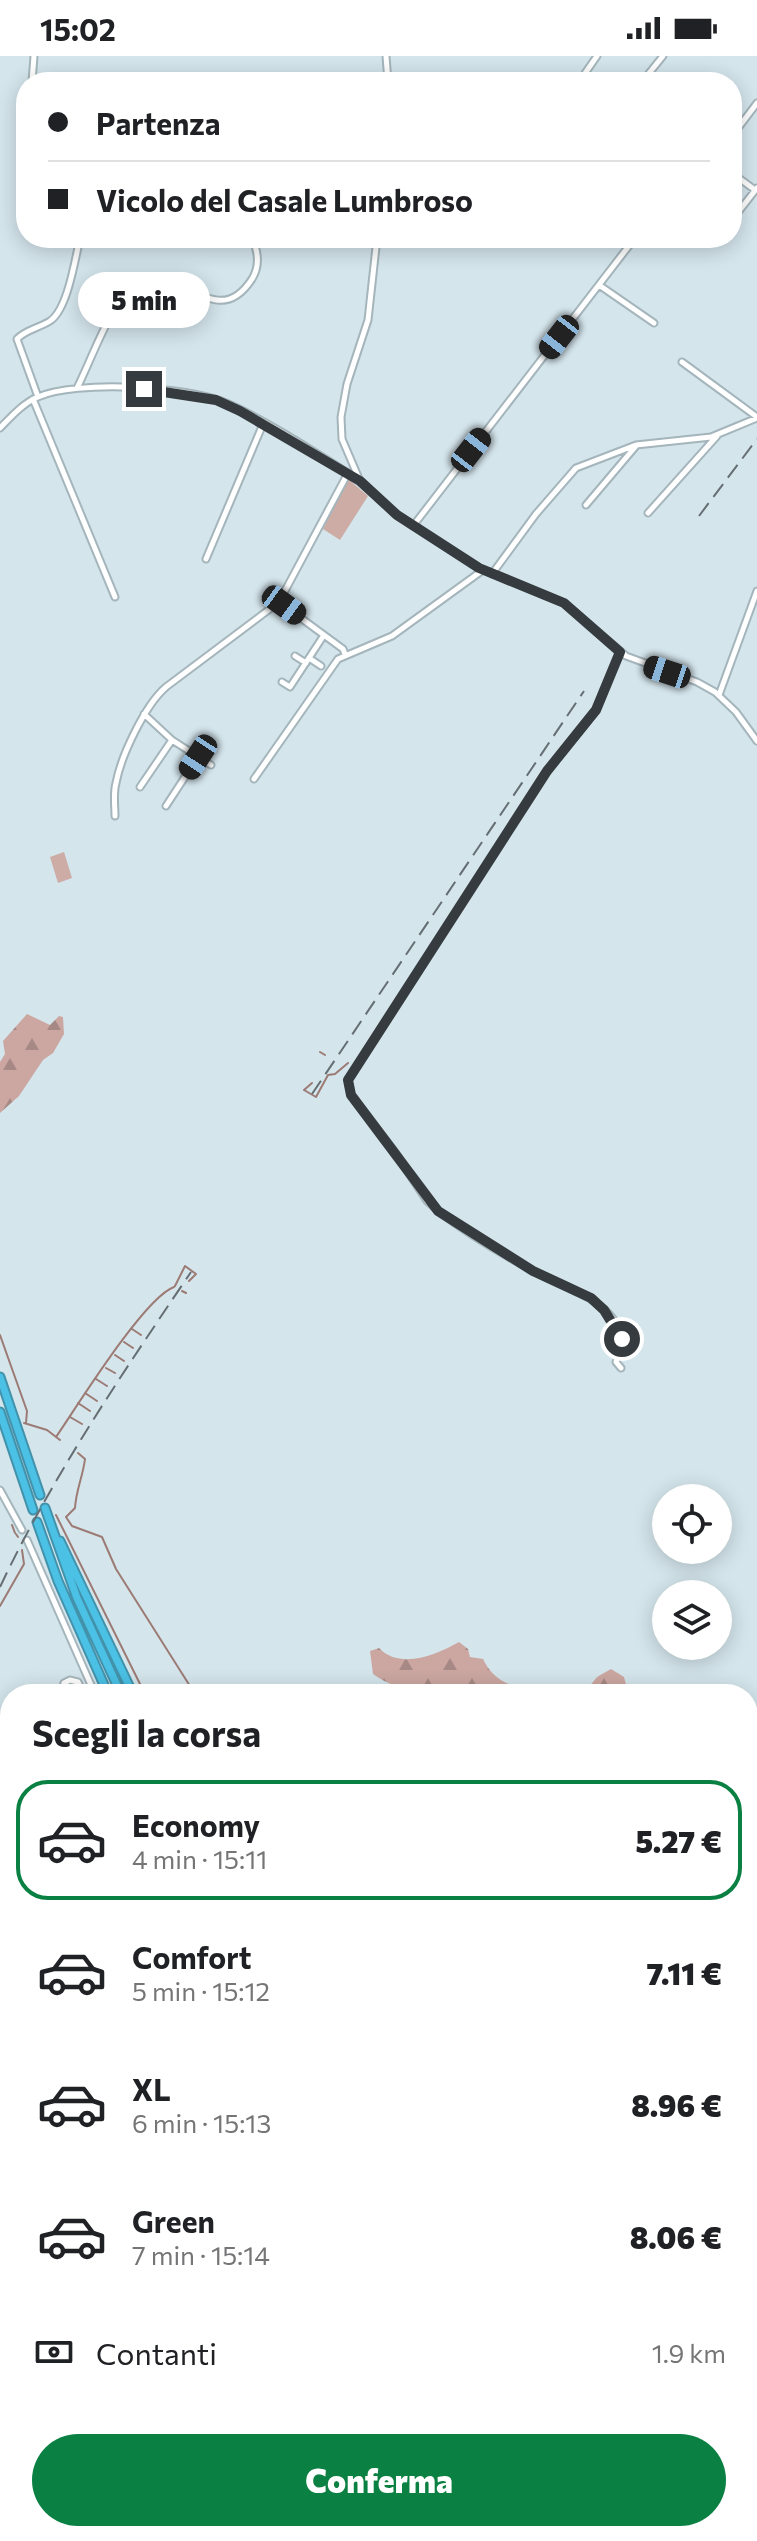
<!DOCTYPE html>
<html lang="it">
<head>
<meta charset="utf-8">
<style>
  body { margin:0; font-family:Commissioner,sans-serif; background:#f6f6f6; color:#202124; height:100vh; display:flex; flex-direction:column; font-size:30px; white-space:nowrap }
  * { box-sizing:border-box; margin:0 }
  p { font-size:26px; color:#757577 }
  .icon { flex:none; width:44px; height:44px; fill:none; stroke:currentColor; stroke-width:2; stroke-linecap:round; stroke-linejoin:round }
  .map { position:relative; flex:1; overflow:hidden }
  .details { position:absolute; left:0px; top:1628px; width:758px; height:858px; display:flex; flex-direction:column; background:#fff; border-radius:32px 32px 0 0; box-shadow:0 4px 20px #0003 }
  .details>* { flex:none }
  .top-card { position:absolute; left:16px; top:16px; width:726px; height:176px; border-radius:32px; box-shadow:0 4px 20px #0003; display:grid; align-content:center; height:176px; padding:0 32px; background:#fff }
  .controls { position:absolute; left:652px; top:1428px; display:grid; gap:16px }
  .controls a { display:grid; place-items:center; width:80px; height:80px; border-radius:50%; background:#fff; box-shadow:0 4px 20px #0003; font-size:40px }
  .end { position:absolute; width:36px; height:36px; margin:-18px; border:10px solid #353b3e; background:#fff; box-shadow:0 0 0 4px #fff }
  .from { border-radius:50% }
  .bubble { position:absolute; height:56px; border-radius:28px; background:#fff; box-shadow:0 4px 20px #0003; font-size:26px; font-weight:800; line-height:56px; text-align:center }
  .car { position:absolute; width:24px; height:48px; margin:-24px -12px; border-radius:10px; box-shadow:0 0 6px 2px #0007; background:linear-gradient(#222 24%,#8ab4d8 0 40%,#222 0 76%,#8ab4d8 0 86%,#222 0) }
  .top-card b { display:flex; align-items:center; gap:28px; height:76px; font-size:30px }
  .top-card b+b { border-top:2px solid #e0e0e0 }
  .top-card i { width:20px; height:20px; background:#202124 }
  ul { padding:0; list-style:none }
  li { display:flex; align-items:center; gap:24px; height:120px; margin:0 16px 12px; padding:0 16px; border:4px solid transparent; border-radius:32px }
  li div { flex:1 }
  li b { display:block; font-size:30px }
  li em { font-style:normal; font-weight:800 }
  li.on { border-color:#0b8043 }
  li>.icon { width:72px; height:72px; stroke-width:1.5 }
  h2 { padding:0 32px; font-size:36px; line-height:96px }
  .pay { display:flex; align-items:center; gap:20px; height:88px; padding:0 32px; font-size:30px }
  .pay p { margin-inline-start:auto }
  .cta { display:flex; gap:16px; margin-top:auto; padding:16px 32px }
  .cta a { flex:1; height:92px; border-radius:48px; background:#0b8043; color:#fff; font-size:32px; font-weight:800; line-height:92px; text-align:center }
  .status { display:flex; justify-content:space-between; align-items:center; height:56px; padding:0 40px; background:#fff; direction:ltr }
  .status svg { height:22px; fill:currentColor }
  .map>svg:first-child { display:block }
  .grass { fill:#ceaca6 }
  .forest { fill:url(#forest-firs) }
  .park { fill:url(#park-tufts) }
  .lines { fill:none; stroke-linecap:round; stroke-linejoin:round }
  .stream { stroke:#9d7b75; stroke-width:2 }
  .highway-tunnel { stroke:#b4c3c9; stroke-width:7; stroke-dasharray:7 3.5; stroke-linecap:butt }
  .minor-casing { stroke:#a4b5bb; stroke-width:9 }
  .highway-casing { stroke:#4392ab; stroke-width:11 }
  .minor { stroke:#fff; stroke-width:5 }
  .highway { stroke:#4ac1e5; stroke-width:7 }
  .rail { stroke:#656e72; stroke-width:2; stroke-dasharray:16 8; stroke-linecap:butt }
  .route { stroke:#353b3e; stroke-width:10 }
</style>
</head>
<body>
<div class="status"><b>15:02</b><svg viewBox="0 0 49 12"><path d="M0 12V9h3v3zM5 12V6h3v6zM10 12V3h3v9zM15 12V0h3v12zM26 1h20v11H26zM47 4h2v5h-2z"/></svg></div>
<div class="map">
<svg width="757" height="2485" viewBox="0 0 757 2485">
  <defs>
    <pattern id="forest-firs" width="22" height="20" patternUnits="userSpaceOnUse" patternTransform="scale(2)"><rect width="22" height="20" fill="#cca7a1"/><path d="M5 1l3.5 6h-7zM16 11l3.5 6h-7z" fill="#a68985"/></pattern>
    <pattern id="park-tufts" width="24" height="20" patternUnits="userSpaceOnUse" patternTransform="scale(2)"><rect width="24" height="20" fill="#ceaca6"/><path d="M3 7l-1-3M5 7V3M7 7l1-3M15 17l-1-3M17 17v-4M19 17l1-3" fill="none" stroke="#a88d89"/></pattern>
  </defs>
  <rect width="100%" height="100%" fill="#d4e5ec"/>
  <path class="grass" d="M348 423 368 440 340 484 323 473Z
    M64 796 72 822 58 827 50 801Z
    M10 2290V2318L0 2321V2293Z
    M471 2476H604L605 2485H470Z"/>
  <path class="forest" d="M27 958 50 969 59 960 63 961 64 978 53 997 43 1004 19 1040 0 1057V1006L5 998 3 985Z
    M459 1586 468 1593 470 1601 483 1603C495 1628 513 1629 537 1638 484 1638 416 1649 373 1618L370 1595 379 1592C400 1614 436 1599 459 1586Z
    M611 1613 624 1621 627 1632 637 1638H590L589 1631 597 1621Z"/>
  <path class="park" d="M10 2409V2476H120L130 2485H0V2410Z
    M193 2476H568L569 2485H190Z"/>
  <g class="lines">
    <path class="stream" d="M320 996 325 999
      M312 1027 304 1034 316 1041 328 1019 335 1018 348 1007
      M175 1230 185 1210 196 1218 189 1225
      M182 1235 186 1237
      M132 1273 141 1279
      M0 1279 27 1355 26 1367
      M124 1286 133 1292
      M115 1299 124 1305
      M106 1312 115 1317
      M96 1323 107 1330
      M85 1337 97 1345
      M78 1347 90 1355
      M70 1361 82 1368
      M24 1367 47 1374 60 1384
      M56 1381C78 1349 144 1242 174 1231
      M78 1397 85 1403C83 1420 76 1434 75 1452L66 1461 72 1470 102 1481 116 1513 195 1638
      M56 1459 145 1638
      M12 1469 15 1477
      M16 1478 18 1481
      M0 1550 24 1508 22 1494
      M748 2296H757"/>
    <path class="highway-tunnel" d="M748 2470 757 2481"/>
    <g class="minor-casing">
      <path id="minor" d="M386 0 388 26
        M32 26 34 0
        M579 26 597 0
        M652 26 646 21 663 0
        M732 80 757 47
        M732 117 755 134
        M732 164 757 132
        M377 182 368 264 347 328 341 361 342 383 360 425 397 459 479 512 564 547 626 600 697 626 715 636 736 656 757 685
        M599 229 654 267
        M682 306 757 361
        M77 332C91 305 113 241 137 226 179 202 215 280 252 223 260 210 258 195 252 182
        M38 341 17 283C25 274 39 272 50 265 68 253 75 203 80 182
        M33 343 115 541
        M0 372C11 361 23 347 38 341 76 324 187 330 226 347 268 365 319 399 359 424
        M586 449 636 390
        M648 457 717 380
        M413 470 635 182
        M206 503 263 368
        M492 518 536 458 576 412 636 389 711 381 757 362
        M279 546 343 593 345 598
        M620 596 596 654 547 715 348 1024 351 1039 395 1096 427 1145 438 1155C467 1177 500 1197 532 1214 566 1232 641 1253 616 1306L621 1312
        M295 600 306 607
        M309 602 321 610
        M282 626 290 631 324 579
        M719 639 757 535
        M144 658 172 684 211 709
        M254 723 338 603 392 580 483 514
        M140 731 172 684
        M166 750 198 701
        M115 760C115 749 113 738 116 727 121 700 145 649 166 631L279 546 348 417
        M0 1434 22 1474
        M27 1484 95 1638
        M60 1638 64 1627 70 1624 78 1626 84 1638
        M0 1719 10 1712
        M748 1766H757
        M748 1804 757 1805
        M0 1870 10 1872
        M748 1871 757 1870
        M0 1958 10 1965
        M748 1963 757 1952
        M757 2009 753 2019 757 2028
        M0 2017 10 2030
        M748 2073 757 2074
        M0 2108 6 2116 10 2113
        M748 2190 757 2193
        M0 2217 10 2216
        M0 2324 10 2321
        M748 2385 757 2387
        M748 2431 757 2441
        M608 2476 609 2485
        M178 2485 184 2476
        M187 2485 191 2476"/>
    </g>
    <g class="highway-casing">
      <path id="highway" d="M0 1321 40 1439
        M0 1356 33 1454
        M45 1452 77 1542 121 1638
        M37 1466 58 1525 108 1638
        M60 1485 133 1638
        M748 1782H757
        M748 1788 757 1789
        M0 2399 10 2397
        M0 2405 10 2403
        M748 2450 753 2457
        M126 2476 137 2485
        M139 2476 157 2480 170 2476"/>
    </g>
    <use href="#minor" class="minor"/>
    <use href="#highway" class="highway"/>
    <path class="rail" d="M699 460 757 383
      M312 1038 584 635
      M0 1531C53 1419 122 1318 191 1216"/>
  </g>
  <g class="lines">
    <path class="route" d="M144 333 216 344 240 355 360 425 397 459 479 512 564 547 620 596 596 654 547 715 348 1024 351 1039 438 1155 533 1215 591 1242 604 1254 622 1283"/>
  </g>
</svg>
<div class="controls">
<a><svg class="icon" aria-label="locate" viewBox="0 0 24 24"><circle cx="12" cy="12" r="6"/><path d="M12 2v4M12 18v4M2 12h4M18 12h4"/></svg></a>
<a><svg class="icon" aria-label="layers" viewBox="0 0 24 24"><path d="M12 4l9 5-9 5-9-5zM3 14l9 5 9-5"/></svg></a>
</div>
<i class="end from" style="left:622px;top:1283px"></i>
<i class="end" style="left:144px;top:333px"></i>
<div class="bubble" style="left:78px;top:216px;width:132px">5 min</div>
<i class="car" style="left:559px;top:281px;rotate:218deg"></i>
<i class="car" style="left:471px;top:394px;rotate:38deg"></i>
<i class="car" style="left:284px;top:549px;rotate:126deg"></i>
<i class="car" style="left:667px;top:616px;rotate:288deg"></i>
<i class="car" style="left:198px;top:701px;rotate:213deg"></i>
<div class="top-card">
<b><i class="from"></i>Partenza</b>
<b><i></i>Vicolo del Casale Lumbroso</b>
</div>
<section class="details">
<h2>Scegli la corsa</h2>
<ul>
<li class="on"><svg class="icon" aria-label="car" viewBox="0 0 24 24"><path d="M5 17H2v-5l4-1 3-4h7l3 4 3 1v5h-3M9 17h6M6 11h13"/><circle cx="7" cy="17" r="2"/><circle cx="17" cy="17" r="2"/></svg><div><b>Economy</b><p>4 min · 15:11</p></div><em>5.27 €</em></li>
<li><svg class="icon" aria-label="car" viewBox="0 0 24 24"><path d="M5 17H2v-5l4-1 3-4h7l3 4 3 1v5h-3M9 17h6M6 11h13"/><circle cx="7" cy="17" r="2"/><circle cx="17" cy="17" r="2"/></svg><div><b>Comfort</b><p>5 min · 15:12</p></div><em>7.11 €</em></li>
<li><svg class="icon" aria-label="car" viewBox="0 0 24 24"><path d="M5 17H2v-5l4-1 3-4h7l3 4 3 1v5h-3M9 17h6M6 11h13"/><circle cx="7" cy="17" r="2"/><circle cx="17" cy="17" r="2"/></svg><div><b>XL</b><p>6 min · 15:13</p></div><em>8.96 €</em></li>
<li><svg class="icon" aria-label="car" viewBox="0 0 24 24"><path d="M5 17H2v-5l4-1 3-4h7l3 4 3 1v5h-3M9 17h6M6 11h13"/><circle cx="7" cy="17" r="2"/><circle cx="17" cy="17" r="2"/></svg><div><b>Green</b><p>7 min · 15:14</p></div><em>8.06 €</em></li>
</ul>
<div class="pay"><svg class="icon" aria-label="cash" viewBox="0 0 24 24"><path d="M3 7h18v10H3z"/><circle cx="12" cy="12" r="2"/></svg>Contanti<p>1.9 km</p></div>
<div class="cta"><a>Conferma</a></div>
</section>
</div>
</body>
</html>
